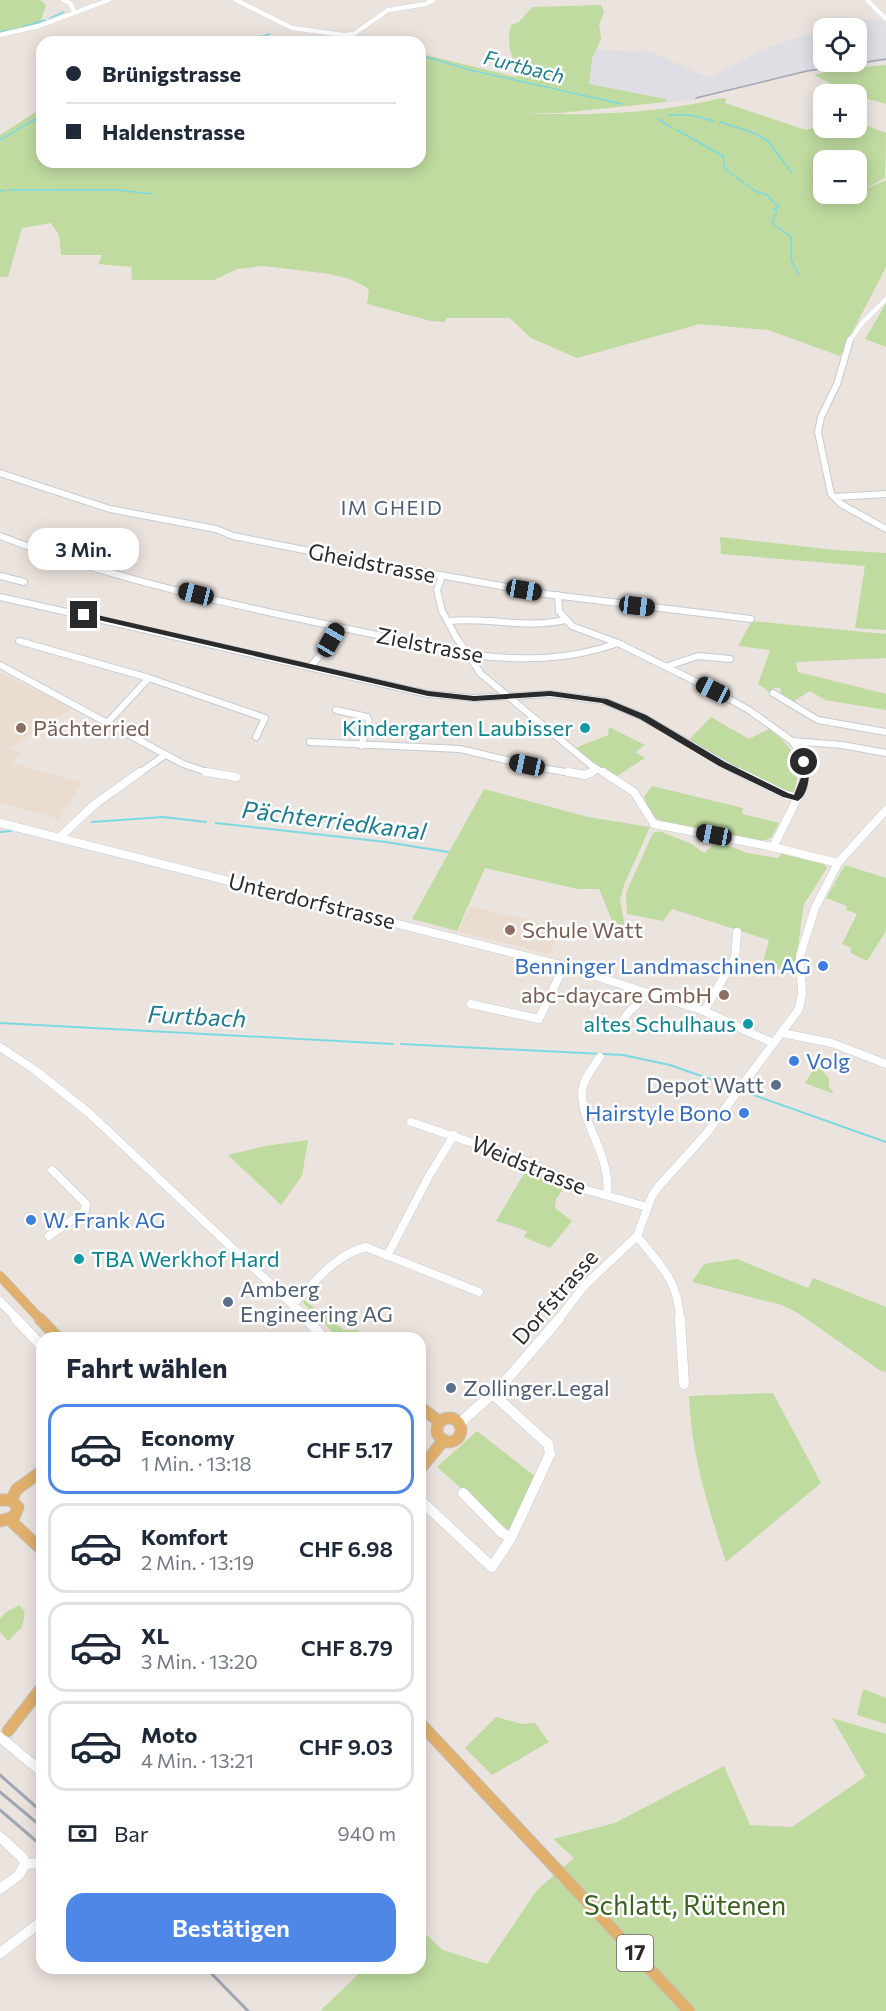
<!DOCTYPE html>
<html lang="de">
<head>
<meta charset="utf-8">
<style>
  body { margin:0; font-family:Commissioner,sans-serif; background:#f2f2f3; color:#1f2937; height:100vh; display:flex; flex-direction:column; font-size:22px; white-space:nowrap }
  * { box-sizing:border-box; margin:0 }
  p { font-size:20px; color:#747a83 }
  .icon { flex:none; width:33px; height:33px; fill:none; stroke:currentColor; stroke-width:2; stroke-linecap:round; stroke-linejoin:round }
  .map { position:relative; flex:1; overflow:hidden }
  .side { position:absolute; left:36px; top:1332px; width:390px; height:642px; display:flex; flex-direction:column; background:#fff; border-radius:18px; box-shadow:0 3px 15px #0003 }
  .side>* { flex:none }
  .guide { position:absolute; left:36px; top:36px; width:390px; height:132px; border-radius:18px; box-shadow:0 3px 15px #0003; display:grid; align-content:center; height:132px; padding:0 30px; background:#fff }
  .tools { position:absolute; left:813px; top:18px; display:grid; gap:12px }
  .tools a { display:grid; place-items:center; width:54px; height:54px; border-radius:12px; background:#fff; box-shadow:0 3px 15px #0003; font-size:30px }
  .end { position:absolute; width:27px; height:27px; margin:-14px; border:8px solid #2a2a2a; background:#fff; box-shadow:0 0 0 3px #fff }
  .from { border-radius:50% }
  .bubble { position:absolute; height:42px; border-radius:18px; background:#fff; box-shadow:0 3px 15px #0003; font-size:20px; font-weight:600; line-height:42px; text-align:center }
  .car { position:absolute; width:18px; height:36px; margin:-18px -9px; border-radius:8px; box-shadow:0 0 4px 2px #0007; background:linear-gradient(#222 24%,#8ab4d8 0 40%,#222 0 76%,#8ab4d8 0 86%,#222 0) }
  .guide b { display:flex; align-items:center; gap:21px; height:57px; font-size:22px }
  .guide b+b { border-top:2px solid #e0e1e3 }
  .guide i { width:15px; height:15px; background:#1f2937 }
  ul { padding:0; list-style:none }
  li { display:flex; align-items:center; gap:18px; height:90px; margin:0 12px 9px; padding:0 18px; border:3px solid #e0e1e3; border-radius:18px }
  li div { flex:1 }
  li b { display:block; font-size:22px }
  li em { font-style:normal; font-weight:600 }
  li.active { border-color:#4f87e6 }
  li>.icon { width:54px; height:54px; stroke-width:1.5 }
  h2 { padding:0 30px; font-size:27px; line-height:72px }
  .pay { display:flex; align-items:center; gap:15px; height:66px; padding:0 30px; font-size:22px }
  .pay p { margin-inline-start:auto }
  .button { display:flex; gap:12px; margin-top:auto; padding:12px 30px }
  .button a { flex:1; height:69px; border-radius:18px; background:#4f87e6; color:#fff; font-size:24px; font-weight:600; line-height:69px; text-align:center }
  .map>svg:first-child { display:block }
  .industrial { fill:#dedee4 }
  .education { fill:#eaddcf }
  .green { fill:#bfdba0; fill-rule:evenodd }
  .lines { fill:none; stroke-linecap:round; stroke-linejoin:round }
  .stream-far1 { stroke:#7cd9e2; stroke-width:1.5 }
  .stream { stroke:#7cd9e2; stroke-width:2 }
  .minor-far3-casing { stroke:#c5cbd2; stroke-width:5 }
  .minor-far2-casing { stroke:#c5cbd2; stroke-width:8 }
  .minor-far1-casing { stroke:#c5cbd2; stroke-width:9 }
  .minor-casing { stroke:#c5cbd2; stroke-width:11 }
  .major-far1-casing { stroke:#c3c3c3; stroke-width:10 }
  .major-casing { stroke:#c3c3c3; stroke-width:13 }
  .minor-far3 { stroke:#fff; stroke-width:4.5 }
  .minor-far2 { stroke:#fff; stroke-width:6 }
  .minor-far1 { stroke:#fff; stroke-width:8 }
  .minor { stroke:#fff; stroke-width:10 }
  .major-far1 { stroke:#e1b06c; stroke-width:9 }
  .major { stroke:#e1b06c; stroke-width:11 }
  .rail-far1 { stroke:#a1a7b2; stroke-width:1.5 }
  .rail { stroke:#a1a7b2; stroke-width:3 }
  .route { fill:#2a2a2a }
  .education-dot { fill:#8d6e63; stroke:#fff; stroke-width:2 }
  .culture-dot { fill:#0f9aa8; stroke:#fff; stroke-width:2 }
  .shop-dot { fill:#3f7fe0; stroke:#fff; stroke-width:2 }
  .service-dot { fill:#5c6f8a; stroke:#fff; stroke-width:2 }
  .labels { text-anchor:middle; stroke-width:5; stroke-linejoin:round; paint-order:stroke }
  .far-water-label { font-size:20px; font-style:italic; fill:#1c7b8d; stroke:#fff }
  .far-neighbourhood-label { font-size:20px; letter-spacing:1.5px; fill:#505e76; stroke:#fff }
  .shield { fill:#fff; stroke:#6a6a6a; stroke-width:1.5 }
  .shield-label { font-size:21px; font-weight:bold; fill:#2a2a2a }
  .street-label { font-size:22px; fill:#2a2a2a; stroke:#fff }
  .education-label { font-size:22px; fill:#785e54; stroke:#fff; text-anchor:start }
  .culture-label { font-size:22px; fill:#0d838f; stroke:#fff; text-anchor:end }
  .shop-label { font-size:22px; fill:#366cbe; stroke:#fff; text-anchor:end }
  .service-label { font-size:22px; fill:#4e5e75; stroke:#fff; text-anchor:start }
  .water-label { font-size:24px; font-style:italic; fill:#1c7b8d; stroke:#fff }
  .near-park-label { font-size:27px; fill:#3a6022; stroke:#fff }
</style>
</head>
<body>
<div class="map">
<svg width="886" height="2011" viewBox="0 0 886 2011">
  <rect width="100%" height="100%" fill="#ebe3de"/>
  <path class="industrial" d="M881 19 886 27V61L799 73 691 100 666 102V99L589 84 592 59 597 50 652 52 709 78 764 49 823 29 824 62H856V28H825L849 20Z"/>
  <path class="education" d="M0 673 74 707 9 749 20 752 13 763 82 783 59 819 0 803Z
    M470 906 562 928 549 954 458 932Z"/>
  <path class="green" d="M0 0H40L46 5 40 23 27 29 0 33Z
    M601 5 604 13 599 24 601 39 592 59 589 84 666 99V102L560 113H520C588 116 656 114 722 98L727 99 725 103 806 130 823 125 824 128H856L857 122 886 133 885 178 861 191 886 180V267L840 356 768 330 700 324 577 358 531 338 510 318H447L444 322 431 321 367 304 369 291 366 287 350 279 330 274 264 266 237 269 214 280H132L131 267 98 264 102 255H61L59 235 51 223 22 228 8 277H0V135L42 108V162H420V59L426 55 516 77 520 72C511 59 506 40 511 25L519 22 532 7ZM824 160H856V194H824Z
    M886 65V104L849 93 814 75 837 69Z
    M886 303V347L865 339Z
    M720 537 835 550 886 553V630L855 628 865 566 721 554Z
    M752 621 886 634V658L796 662 798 672 886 694V710L825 700 810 691 791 703 780 697 781 689 776 687 769 692 758 684 770 650 738 646Z
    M711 717 749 739 769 729C796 749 803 762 793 794L724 762 688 741Z
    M609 727 645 745 635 752 645 758 614 778 573 749 608 735Z
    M652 786 743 808 742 814 779 823 771 838 762 841 661 821 651 815 644 797Z
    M484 789 588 817 650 827 624 885 620 900 625 928 612 921 599 889H577L485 868 457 931 412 919Z
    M659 831 692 844 704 853 718 841 747 853 778 858 782 853 823 863 827 868 804 904 794 973 762 966 769 940 672 909 663 921 627 914 626 893 653 833Z
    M845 865 886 878V931L867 961 851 953V948L842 944 857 914 846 910 847 906 826 898Z
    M817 1064 824 1066V1073L829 1078V1087L834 1094 805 1083Z
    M308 1140 302 1176 281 1205 228 1155 265 1146Z
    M529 1165 567 1184 556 1199 555 1208 572 1221 550 1248 524 1237 527 1231 496 1221Z
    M737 1259 808 1288 813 1278 886 1307V1372L881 1371 798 1313 782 1305 692 1282 704 1264Z
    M304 1300 344 1330H358L365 1338H339L303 1303Z
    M773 1393 821 1483 726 1562C708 1507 691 1454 689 1396Z
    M477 1431 536 1477 509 1531 437 1467Z
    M19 1605 25 1612 22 1627 8 1641 0 1632V1619L5 1613Z
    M863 1689 886 1698V1724L857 1715Z
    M496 1717 522 1724 535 1723 549 1742 492 1775 465 1748Z
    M832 1718 886 1734V2011H320L365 1968H420V1929L443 1950 487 1964 537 1890 574 1858 553 1839 615 1823 724 1766 750 1825 792 1827 866 1776Z"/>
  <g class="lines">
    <path class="stream-far1" d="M50 18 64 12
      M22 27 45 20
      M0 32 16 29
      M250 40 270 34
      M420 55 470 70 622 104
      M668 115H690L714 121
      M658 119 672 128
      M720 122 754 133 768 141 792 173
      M677 130 723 156 725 169 755 191 767 195 779 207 774 209 777 211 772 223 791 237V260L799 275
      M0 140 42 115V112
      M10 190H118L152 194
      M0 191 6 190"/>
    <path class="stream" d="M92 822 163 817 206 822
      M216 823 386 842 448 852
      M0 832 11 831
      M0 1023 393 1044
      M401 1044 623 1055 670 1065 727 1085
      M745 1092 886 1142"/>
    <g class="minor-far3-casing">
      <path id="minor-far3" d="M63 0 70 3 74 11
        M236 0 292 28 344 35 354 34 388 10 426 4 433 0
        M867 0 886 19
        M0 35 39 26 109 0
        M849 342 862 323 886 299"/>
    </g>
    <g class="minor-far2-casing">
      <path id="minor-far2" d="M850 340 837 384 821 417 818 432 831 494 841 504 886 529
        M0 473 110 509 216 529 233 536 330 555 545 594 751 619
        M834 497 886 494
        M0 536C152 594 315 621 474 655 524 661 570 660 618 643
        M0 576 24 582
        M442 576 437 590 442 611 456 637 481 674 591 765 605 774
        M558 595 559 611 572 626 618 643 713 690 749 710 792 741 799 751 806 774
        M0 597 428 694 474 698 550 694 604 701 643 717 742 774
        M449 621C488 617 526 629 565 620
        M19 641 149 678 265 718 256 737
        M0 665 183 764 213 774
        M668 666 698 656 730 659
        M310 667 324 651 339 627
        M773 693 818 720 886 732
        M336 710 367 717 369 721 361 746
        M107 723 149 678
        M792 741 842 745 886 753
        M310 742 460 749 536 767 577 774
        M138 774 165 755
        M588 774 597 770"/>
    </g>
    <g class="minor-far1-casing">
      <path id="minor-far1" d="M206 772 236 777
        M568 772 585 775 592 772
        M603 772 634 792 654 824 773 847 838 863
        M739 772 786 795 798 798
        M0 823 564 966 704 1011 773 1043
        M60 837 95 804 140 772
        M773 847 803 787 805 772
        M471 1004 539 1019 564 966
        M704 1011 735 958 737 932
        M617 1029 628 1013 648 993
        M782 1033 832 1043 886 1064
        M0 1047 35 1070 89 1113 309 1320
        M600 1057C594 1066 586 1075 583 1086 576 1118 612 1153 607 1195
        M411 1122 529 1162 587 1190 647 1207
        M49 1236 85 1211 86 1204 52 1170
        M637 1236C661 1267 678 1279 680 1320
        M387 1256 429 1176 454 1135
        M0 1301 18 1320
        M293 1304C314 1283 336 1254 366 1247L479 1292
        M558 1320 584 1286 637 1236 652 1196 659 1186 706 1134 799 1009 802 994 800 956 815 908 838 863 886 810"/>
    </g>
    <g class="minor-casing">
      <path id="minor" d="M16 1319 39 1343
        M307 1319 323 1338
        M680 1319 684 1384
        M460 1423 502 1385 559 1319
        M463 1493 501 1532 511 1538 550 1454 548 1444 493 1394
        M420 1500 492 1567 511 1538
        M0 1737 42 1772
        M0 1837 23 1858 25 1864
        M25 1864 42 1863
        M0 1889 19 1875 25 1864
        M0 1953 42 1921"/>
    </g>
    <g class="major-far1-casing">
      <path id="major-far1" d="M0 1276 41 1320"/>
    </g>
    <g class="major-casing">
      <path id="major" d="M40 1319 58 1338
        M420 1407 440 1422
        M437 1430a12 12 0 1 1 24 0a12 12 0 1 1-24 0Z
        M420 1469 444 1440
        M0 1500H11L18 1507 14 1517 0 1521
        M11 1500 17 1489 42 1471
        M10 1520 42 1550
        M420 1723 689 2011
        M8 1731 42 1687"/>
    </g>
    <use href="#minor-far3" class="minor-far3"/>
    <use href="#minor-far2" class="minor-far2"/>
    <use href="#minor-far1" class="minor-far1"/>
    <use href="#minor" class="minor"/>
    <use href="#major-far1" class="major-far1"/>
    <use href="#major" class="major"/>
    <path class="rail-far1" d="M696 98 807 71 886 59"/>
    <path class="rail" d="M0 1775 42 1812
      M0 1792 42 1827
      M0 1810 42 1846
      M206 1968 248 2011"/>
  </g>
  <path class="route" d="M84 612 428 691 474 696 550 691 607 699 646 715 725 762 788 793 794 795 802 775 801 760H807C811 772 809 794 798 801L783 797 719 766 640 719 602 703 550 696 474 701 428 696 81 616 80 615Z"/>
  <g class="education-dot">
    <circle cx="21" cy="728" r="6"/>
    <circle cx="510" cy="930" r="6"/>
    <circle cx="724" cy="995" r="6"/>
  </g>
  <g class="culture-dot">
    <circle cx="585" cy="728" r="6"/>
    <circle cx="748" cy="1024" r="6"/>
    <circle cx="79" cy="1259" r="6"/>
  </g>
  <g class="shop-dot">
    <circle cx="823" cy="966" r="6"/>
    <circle cx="794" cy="1061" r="6"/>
    <circle cx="744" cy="1113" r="6"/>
    <circle cx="31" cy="1220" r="6"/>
  </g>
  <g class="service-dot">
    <circle cx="776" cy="1085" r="6"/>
    <circle cx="228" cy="1302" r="6"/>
    <circle cx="451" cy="1388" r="6"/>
  </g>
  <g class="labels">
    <g class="far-water-label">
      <text transform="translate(524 67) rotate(14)" y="7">Furtbach</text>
    </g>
    <g class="far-neighbourhood-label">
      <text x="392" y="515">IM GHEID</text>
    </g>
    <rect class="shield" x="617" y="1935" width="36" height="36" rx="4.5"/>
    <g class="shield-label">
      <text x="635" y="1960">17</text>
    </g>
    <g class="street-label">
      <text transform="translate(372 563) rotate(11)" y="8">Gheidstrasse</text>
      <text transform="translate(430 645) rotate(11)" y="8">Zielstrasse</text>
      <text transform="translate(312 901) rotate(14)" y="8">Unterdorfstrasse</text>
      <text transform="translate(529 1165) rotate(22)" y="8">Weidstrasse</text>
      <text transform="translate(555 1297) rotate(-49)" y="8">Dorfstrasse</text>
    </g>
    <g class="education-label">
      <text x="33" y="736">Pächterried</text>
      <text x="522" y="938">Schule Watt</text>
      <text x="712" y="1003" text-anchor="end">abc-daycare GmbH</text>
    </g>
    <g class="culture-label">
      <text x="573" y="736">Kindergarten Laubisser</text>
      <text x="736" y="1032">altes Schulhaus</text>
      <text x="91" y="1267" text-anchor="start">TBA Werkhof Hard</text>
    </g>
    <g class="shop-label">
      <text x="811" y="974">Benninger Landmaschinen AG</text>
      <text x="806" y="1069" text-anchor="start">Volg</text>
      <text x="732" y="1121">Hairstyle Bono</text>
      <text x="43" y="1228" text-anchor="start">W. Frank AG</text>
    </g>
    <g class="service-label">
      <text x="764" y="1093" text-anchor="end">Depot Watt</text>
      <text x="240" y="1297">Amberg<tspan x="240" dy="25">Engineering AG</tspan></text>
      <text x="463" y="1396">Zollinger.Legal</text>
    </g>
    <g class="water-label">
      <text transform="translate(334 821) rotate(7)" y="8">Pächterriedkanal</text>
      <text transform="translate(197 1017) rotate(3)" y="8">Furtbach</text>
    </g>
    <g class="near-park-label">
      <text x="685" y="1915">Schlatt, Rütenen</text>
    </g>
  </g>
</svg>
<div class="tools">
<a><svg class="icon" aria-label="locate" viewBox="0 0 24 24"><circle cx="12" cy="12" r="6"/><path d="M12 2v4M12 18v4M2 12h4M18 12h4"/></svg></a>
<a>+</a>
<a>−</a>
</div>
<i class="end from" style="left:804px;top:762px"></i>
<i class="end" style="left:84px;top:615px"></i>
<div class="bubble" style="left:28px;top:528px;width:111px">3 Min.</div>
<i class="car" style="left:524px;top:590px;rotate:100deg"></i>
<i class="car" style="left:196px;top:594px;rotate:284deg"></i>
<i class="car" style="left:637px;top:606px;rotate:97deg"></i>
<i class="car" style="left:331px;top:640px;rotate:30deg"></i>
<i class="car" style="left:713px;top:690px;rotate:297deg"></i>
<i class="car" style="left:527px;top:765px;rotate:282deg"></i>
<i class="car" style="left:714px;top:835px;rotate:281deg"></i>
<div class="guide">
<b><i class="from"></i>Brünigstrasse</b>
<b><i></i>Haldenstrasse</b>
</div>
<section class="side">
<h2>Fahrt wählen</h2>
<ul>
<li class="active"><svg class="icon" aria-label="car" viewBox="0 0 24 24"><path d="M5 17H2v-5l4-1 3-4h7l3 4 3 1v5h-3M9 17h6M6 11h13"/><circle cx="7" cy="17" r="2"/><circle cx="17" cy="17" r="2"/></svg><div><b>Economy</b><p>1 Min. · 13:18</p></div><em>CHF 5.17</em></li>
<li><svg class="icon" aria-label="car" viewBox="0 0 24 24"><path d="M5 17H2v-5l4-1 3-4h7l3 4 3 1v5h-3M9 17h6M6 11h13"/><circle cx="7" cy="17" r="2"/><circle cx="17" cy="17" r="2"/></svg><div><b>Komfort</b><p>2 Min. · 13:19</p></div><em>CHF 6.98</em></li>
<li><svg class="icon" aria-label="car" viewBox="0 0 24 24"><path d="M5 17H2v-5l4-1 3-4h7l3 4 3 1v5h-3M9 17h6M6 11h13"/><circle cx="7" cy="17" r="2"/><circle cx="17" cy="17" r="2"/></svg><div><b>XL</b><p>3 Min. · 13:20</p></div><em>CHF 8.79</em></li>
<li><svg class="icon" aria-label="car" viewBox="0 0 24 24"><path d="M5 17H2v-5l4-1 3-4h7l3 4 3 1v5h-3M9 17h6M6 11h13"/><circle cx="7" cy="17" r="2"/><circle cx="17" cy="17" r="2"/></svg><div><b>Moto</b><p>4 Min. · 13:21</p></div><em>CHF 9.03</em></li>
</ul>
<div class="pay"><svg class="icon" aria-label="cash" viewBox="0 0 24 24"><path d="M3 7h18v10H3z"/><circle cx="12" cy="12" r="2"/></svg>Bar<p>940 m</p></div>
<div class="button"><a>Bestätigen</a></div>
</section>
</div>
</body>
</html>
